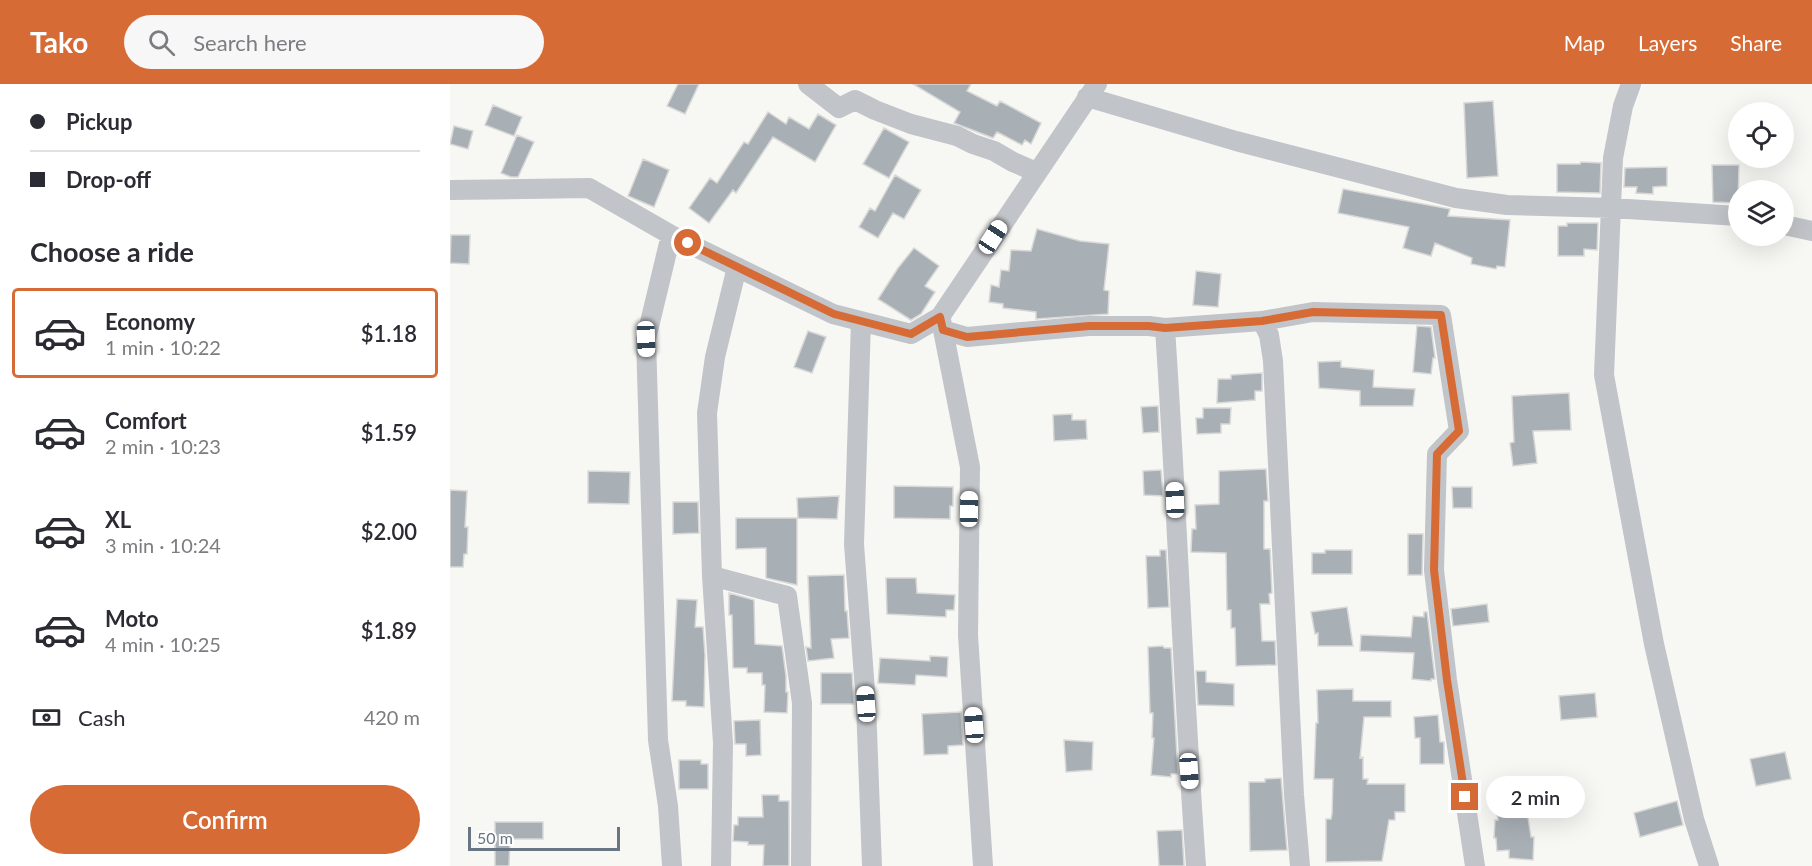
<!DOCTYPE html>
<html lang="en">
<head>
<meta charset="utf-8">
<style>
  body { margin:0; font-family:Lato,sans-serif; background:#f7f7f7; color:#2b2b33; height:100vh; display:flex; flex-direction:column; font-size:22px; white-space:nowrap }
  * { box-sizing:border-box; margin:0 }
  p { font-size:20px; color:#7c7c81 }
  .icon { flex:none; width:33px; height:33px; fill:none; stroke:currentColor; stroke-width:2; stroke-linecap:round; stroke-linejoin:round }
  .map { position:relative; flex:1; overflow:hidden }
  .panel { display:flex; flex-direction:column; background:#fff; width:450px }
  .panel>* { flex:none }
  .guide { display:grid; align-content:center; height:132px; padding:0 30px; background:#fff }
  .tools { position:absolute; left:1278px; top:18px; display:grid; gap:12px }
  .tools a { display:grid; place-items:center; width:66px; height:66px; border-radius:50%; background:#fff; box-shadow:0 6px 24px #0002; font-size:30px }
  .scale { position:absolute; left:18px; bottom:15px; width:152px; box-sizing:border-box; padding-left:6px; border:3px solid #687583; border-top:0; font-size:16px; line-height:21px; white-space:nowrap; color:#687583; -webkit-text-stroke:4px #fff; paint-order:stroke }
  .end { position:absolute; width:27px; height:27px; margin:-14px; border:8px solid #d76b35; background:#fff; box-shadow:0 0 0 3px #fff }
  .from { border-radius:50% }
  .bubble { position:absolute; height:42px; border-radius:21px; background:#fff; box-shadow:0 6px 24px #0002; font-size:20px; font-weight:600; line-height:42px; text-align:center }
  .car { position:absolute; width:18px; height:36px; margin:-18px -9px; border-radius:8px; box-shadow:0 0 4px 2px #0007; background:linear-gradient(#fff 24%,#345 0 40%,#fff 0 76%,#345 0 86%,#fff 0) }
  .guide b { display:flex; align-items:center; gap:21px; height:57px; font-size:22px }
  .guide b+b { border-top:2px solid #e1e1e2 }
  .guide i { width:15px; height:15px; background:#2b2b33 }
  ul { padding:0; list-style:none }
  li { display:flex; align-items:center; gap:18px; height:90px; margin:0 12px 9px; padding:0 18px; border:3px solid transparent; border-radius:6px }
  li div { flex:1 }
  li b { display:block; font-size:22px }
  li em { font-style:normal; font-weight:600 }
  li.on { border-color:#d76b35 }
  li>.icon { width:54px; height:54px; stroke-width:1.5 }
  h2 { padding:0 30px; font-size:27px; line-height:72px }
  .pay { display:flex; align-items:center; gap:15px; height:66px; padding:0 30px; font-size:22px }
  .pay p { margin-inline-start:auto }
  .action { display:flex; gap:12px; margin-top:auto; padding:12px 30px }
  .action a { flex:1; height:69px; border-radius:36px; background:#d76b35; color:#fff; font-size:24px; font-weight:600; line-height:69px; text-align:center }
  header { display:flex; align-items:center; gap:36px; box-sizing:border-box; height:84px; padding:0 30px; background:#d76b35; color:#fff }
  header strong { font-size:28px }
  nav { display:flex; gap:33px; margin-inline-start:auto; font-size:21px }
  .search { width:420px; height:54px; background:#f7f7f7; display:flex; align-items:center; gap:15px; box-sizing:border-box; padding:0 21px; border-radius:33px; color:#7c7c81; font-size:22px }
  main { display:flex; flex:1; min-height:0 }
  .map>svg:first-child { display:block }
  .building { fill:#a8afb5; stroke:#d8d9d7; stroke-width:1.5 }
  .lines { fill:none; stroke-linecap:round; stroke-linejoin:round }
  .minor { stroke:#c1c4c8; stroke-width:20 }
  .route { stroke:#d76b35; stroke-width:8 }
</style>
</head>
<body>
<header>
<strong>Tako</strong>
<div class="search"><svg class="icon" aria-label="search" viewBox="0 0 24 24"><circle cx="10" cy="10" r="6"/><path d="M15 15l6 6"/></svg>Search here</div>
<nav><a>Map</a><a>Layers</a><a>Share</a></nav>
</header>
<main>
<section class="panel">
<div class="guide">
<b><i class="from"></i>Pickup</b>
<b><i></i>Drop-off</b>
</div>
<h2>Choose a ride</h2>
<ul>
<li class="on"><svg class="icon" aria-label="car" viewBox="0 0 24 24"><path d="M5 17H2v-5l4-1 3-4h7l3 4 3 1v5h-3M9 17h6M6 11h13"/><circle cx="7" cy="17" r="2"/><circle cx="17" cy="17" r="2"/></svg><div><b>Economy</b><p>1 min · 10:22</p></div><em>$1.18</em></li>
<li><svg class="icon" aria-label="car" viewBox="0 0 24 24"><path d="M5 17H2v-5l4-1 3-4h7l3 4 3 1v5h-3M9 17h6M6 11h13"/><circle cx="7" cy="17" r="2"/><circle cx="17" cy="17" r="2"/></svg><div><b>Comfort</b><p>2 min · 10:23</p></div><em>$1.59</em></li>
<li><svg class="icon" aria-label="car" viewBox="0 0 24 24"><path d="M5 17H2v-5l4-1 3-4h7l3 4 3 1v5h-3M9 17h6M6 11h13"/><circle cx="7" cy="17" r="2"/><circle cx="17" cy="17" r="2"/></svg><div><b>XL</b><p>3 min · 10:24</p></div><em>$2.00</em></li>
<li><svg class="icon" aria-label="car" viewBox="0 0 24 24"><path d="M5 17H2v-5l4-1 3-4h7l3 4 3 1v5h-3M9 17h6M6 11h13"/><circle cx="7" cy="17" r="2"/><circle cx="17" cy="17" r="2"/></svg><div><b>Moto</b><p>4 min · 10:25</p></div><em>$1.89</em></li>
</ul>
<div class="pay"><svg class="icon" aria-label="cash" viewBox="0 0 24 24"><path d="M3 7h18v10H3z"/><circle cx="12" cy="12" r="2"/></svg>Cash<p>420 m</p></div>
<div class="action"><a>Confirm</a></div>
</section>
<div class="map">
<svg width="1362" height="782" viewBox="0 0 1362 782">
  <rect width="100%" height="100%" fill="#f7f7f4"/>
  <path class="building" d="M228 0H249L235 30 217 22Z
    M463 0H521L517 7 547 22 550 17 591 39 581 60 575 56 572 61 547 48 543 54 504 39 510 28Z
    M1043 17 1048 92 1017 94 1014 19Z
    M43 21 72 33 64 52 35 41Z
    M318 28 336 40 339 33 359 45 368 30 386 41 365 78 323 53 286 109 283 106 259 139 239 124 260 94 267 99 294 58 298 60Z
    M4 42 23 47 18 65 0 60Z
    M434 44 459 58 439 94 413 80Z
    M67 51 84 58 68 93H61L51 89Z
    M193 75 219 86 204 123 178 112Z
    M1131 78 1151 79 1150 109 1107 108V80H1130Z
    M1262 81H1289L1288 119 1263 118Z
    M1217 83V102L1203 103V110L1186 109 1187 103H1174L1175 84Z
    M445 91 471 106 454 135 443 129 428 154 409 143 420 124 425 127Z
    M893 105 1000 125 998 132 1060 136 1055 183 1047 182 1046 185 1021 180 1022 174 985 159 981 172 953 164 959 143 888 129Z
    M1117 139H1148L1147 166 1134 165V172H1108V142H1117Z
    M587 145 630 157 659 160 654 206 659 207 658 230 586 235V228L553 224V220L539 218 541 201 549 203 551 186 559 187 561 166 581 167Z
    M1 151H20L19 180 0 179Z
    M464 164 489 182 475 202 485 208 471 230 461 236 428 215 448 184Z
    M746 187 771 190 768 223 743 221Z
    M967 242 981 243 985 274H983L981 290 963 288Z
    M358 247 376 253 362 289 344 283Z
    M891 277V283L924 286 923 303 965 305 963 322H910V307L869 304 868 278Z
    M812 289V307H805V316L767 319 768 295H781V291Z
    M1119 309 1121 346 1083 347 1087 379 1063 382 1060 359 1064 358 1062 312Z
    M708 322 709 348 693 349 691 323Z
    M753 324H781L780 340H771V349L747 350 746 334H753Z
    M622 330V336H636L637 355 604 357 603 331Z
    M816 385 818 417H814V465H820L822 509 819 510 820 520H810L812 557H825L826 581 786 582 785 544H781V526H777L776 469 741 468 742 445H746L745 421 769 420V387Z
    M711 386 713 412 694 411 693 387Z
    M138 387 180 388 179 420 138 419Z
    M444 402 503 403V422H500V435L444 434Z
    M1002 403H1022V424H1003Z
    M0 406 17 407 15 443H18L17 470H14L13 483H0Z
    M389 412 387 435 348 434 347 414Z
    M223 418H248L249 449 223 450Z
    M286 434H347V501L316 494V464L286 465Z
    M958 450H973L972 491H958Z
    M710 466H716L719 523 698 524 696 472H710Z
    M875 466H902V490H862V469H875Z
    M394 491 395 527H397L399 554 381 555 384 574 358 577 356 563 361 564 358 492Z
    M436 494H466L467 509 505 511 504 526H496V533L437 530Z
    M279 509 304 516 305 560 332 562 336 592V608H338L337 629 314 628 315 601H312V589H297V584H283L282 531H279Z
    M227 515 247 516 245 543H253L255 571 254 623 236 622V617H222Z
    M1037 520 1039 538 1003 542 1001 525Z
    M897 523 903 562H868V549L865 550 861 528Z
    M974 528H977L985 595H981V597L962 595 964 569 910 567 911 551 961 553 963 532 974 533Z
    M713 562 714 564H721L728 690H721V693L701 691 704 654H702L703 629H700L698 563Z
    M480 572 498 573 497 593 466 591 465 601 428 599 430 574 480 577Z
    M746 587H756V598L784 600V622L748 621Z
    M371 589H402L404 620H371Z
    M903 605V617H941V633H914L910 674 913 673V695H918L917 700H955V728H945V736H939L932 777 876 778V735H881L882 730 883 695H864L866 639H868L867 606Z
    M1145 609 1147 633 1111 636 1109 612Z
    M511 628 513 661 498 662V670L474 671 472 630Z
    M988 631 990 658H994V680H970V654H965L964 633Z
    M310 636 311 671 296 672V660H285L284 637Z
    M614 656 643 658 642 686 616 688Z
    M1335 668 1341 695 1306 702 1300 675Z
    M229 676H251V680H258V705H229Z
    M831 694 837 766 800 767 799 698H815V695Z
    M1074 707 1081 753H1084L1083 776 1059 774V766L1047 767 1046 754H1044L1045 736H1048L1044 712Z
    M312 711H329V717H339V782H313L314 761H298V758L283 757 284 741H288V733H313Z
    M1227 717 1233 741 1190 753 1184 729Z
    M45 738H93V755H60L59 782H45Z
    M732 746 734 782H709L707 747Z"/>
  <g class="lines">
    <path class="minor" d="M358 0 389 24 405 16 425 26 461 40 507 52 523 60 544 67 563 78 586 88
      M1181 0 1173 22 1163 74 1154 291 1204 560 1244 735 1259 782
      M637 13 786 57 1006 114 1057 121 1162 124 1288 132
      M0 106 139 104 221 151 383 230 461 250 490 233 647 0
      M1334 141 1362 147
      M221 151 196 255 208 656 218 722 222 782
      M491 236 520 383 518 551 533 782
      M411 237 404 460 416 620 422 782
      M812 237 863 228 991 231 1009 347 987 370 984 486 997 596 1025 782
      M715 244C727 423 733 603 746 782
      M493 246 517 253 639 242H699L715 244 812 237 819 251 823 277 844 711 850 782
      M262 492 337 512 352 619 351 782
      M271 782 273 659 262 492 257 329 265 273 287 183"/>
  </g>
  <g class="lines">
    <path class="route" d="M238 159 384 230 461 250 490 233 493 246 517 253 639 242H699L715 244 812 237 863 228 991 231 1009 347 987 370 984 486 997 596 1015 713"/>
  </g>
</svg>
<div class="tools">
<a><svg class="icon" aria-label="locate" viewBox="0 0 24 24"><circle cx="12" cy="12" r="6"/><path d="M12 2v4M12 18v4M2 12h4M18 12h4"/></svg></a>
<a><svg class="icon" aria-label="layers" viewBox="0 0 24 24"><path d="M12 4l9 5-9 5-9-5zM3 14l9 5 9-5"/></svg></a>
</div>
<div class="scale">50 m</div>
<i class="end from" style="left:238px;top:159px"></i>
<i class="end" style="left:1015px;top:713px"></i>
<div class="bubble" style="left:1036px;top:692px;width:99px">2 min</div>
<i class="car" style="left:543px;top:153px;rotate:33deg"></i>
<i class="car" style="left:196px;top:255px;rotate:178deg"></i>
<i class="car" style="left:725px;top:416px;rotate:358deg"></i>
<i class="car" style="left:519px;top:425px;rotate:1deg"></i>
<i class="car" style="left:416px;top:620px;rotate:356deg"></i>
<i class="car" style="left:524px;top:641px;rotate:356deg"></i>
<i class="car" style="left:739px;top:687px;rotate:176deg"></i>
</div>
</main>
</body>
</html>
